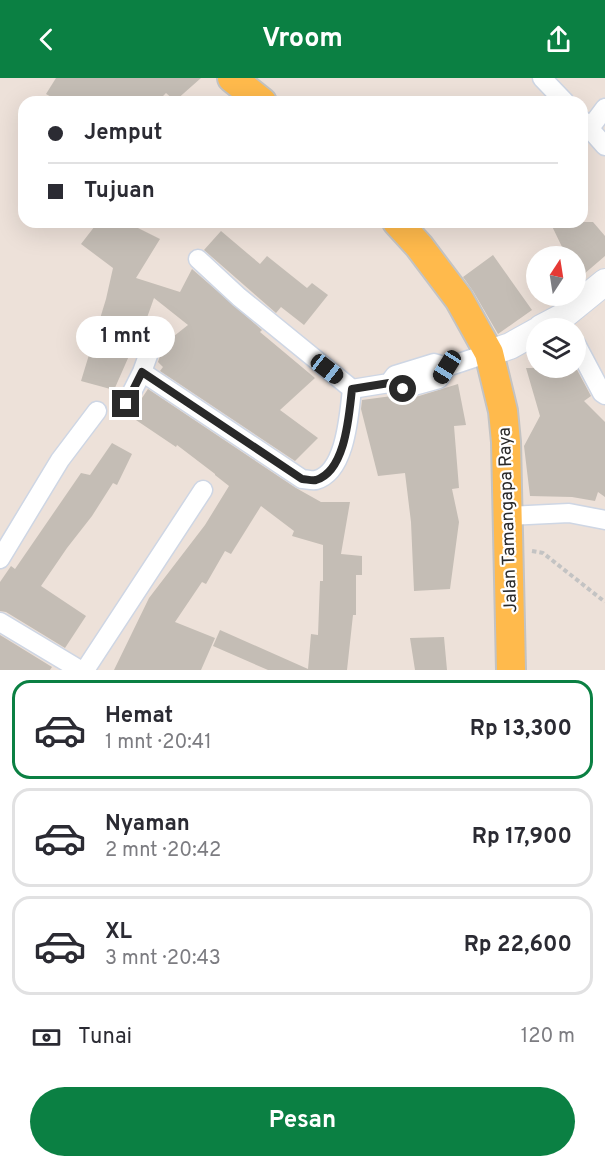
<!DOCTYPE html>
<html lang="id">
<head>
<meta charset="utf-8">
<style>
  body { margin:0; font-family:Overpass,sans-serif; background:#f2f2f3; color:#2b2b33; height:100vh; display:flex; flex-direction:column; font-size:22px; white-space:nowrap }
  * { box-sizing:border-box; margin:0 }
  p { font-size:20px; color:#7c7c81 }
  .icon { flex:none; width:33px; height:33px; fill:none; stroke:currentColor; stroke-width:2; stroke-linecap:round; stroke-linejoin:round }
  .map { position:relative; height:592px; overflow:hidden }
  .sheet { display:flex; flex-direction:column; background:#fff; flex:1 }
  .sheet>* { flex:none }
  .hud { position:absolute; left:18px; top:18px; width:570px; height:132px; border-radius:18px; box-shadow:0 6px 24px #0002; display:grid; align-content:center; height:132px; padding:0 30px; background:#fff }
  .needle { width:39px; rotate:12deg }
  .buttons { position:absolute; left:526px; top:168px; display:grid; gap:12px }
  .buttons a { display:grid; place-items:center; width:60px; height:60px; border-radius:50%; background:#fff; box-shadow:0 6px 24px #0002; font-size:30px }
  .end { position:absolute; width:27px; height:27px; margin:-14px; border:8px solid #292929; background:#fff; box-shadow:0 0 0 3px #fff }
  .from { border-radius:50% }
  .bubble { position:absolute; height:42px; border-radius:21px; background:#fff; box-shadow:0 6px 24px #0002; font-size:20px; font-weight:700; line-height:42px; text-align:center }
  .car { position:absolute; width:18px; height:36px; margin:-18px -9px; border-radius:8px; box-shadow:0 0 4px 2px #0007; background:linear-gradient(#222 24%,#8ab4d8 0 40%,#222 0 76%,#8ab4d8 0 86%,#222 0) }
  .hud b { display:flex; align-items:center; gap:21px; height:57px; font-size:22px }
  .hud b+b { border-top:2px solid #e1e1e2 }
  .hud i { width:15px; height:15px; background:#2b2b33 }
  ul { padding:10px 0 0; list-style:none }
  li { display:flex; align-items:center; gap:18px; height:99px; margin:0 12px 9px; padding:0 18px; border:3px solid #e1e1e2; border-radius:18px }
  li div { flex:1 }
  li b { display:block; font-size:22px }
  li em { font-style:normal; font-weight:700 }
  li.selected { border-color:#0b8043 }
  li>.icon { width:54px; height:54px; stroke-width:1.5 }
  .pay { display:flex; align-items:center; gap:15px; height:66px; padding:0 30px; font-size:22px }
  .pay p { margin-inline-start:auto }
  .button { display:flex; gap:12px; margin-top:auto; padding:12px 30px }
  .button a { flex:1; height:69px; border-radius:36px; background:#0b8043; color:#fff; font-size:24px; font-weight:700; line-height:69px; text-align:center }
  header { display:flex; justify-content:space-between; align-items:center; height:78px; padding:0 30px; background:#0b8043; color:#fff; font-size:27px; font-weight:700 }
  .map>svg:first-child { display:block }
  .building { fill:#c4bdb5 }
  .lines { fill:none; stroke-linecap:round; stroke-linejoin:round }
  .street-casing { stroke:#ced6e4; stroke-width:21 }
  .secondary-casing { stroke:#ced6e4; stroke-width:28 }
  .primary-casing { stroke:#c3c3c3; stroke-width:32 }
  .path { stroke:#c3c3c3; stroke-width:4; stroke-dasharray:4.5 3; stroke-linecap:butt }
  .street { stroke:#fff; stroke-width:18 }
  .secondary { stroke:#fff; stroke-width:26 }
  .primary { stroke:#ffba4c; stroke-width:28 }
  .route { stroke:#292929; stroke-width:8 }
  .labels { text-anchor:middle; stroke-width:4.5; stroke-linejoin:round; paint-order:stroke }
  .street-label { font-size:18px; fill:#292929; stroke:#fff }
</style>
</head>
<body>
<header><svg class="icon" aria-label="back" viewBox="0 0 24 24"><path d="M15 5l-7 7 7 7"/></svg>Vroom<svg class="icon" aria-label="share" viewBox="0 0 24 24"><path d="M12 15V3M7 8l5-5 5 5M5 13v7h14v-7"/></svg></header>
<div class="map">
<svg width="605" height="592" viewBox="0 0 605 592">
  <rect width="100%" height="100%" fill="#ede1d9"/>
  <path class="building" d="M56 0H201L175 23 166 15 157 24H60L46 16Z
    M98 144H126L160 161 136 200 180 214 192 191 262 252 260 254 315 300 280 332 318 360 295 383 160 293 163 289 158 284 164 266 188 247 154 220 138 265 136 262 114 312 81 303 106 221 113 190 81 166Z
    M550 144H593L605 158V178L584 196 576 187V178H569L563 171Z
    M221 153 260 186 267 178 307 210 312 205 328 217 304 247 281 229 276 235 204 172Z
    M493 177 532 232 498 256 473 213 463 199Z
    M526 290H576L591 318 584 323 605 344V419L598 414 595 423 572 419 530 418 524 368 540 338Z
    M458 306 466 347 454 348 459 410 452 411 459 444 450 511 414 513 411 444 405 395 378 398 361 331 362 322 392 318 406 322Z
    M148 311 296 410 321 424H350L341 476 362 478V497H356V537H353L347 592H268L213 568 220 552 308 591 311 556 318 557 320 503H323V467L292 458 294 453 261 428 231 476 225 473 206 506 202 504 175 544 215 560 201 592H114L149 520 205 447 229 408 215 397V396L177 367 176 369 130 338Z
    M112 365 132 376 117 407 113 405 92 438 67 470 41 508 86 538 65 570 6 534 0 533V504L11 488 15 491 81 395 90 397Z
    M0 557 52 589 50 592H0Z
    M444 559 447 592H415L410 560Z"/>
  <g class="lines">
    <g class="street-casing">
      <path id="street" d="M542 0 565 24
        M582 42 605 68
        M590 50 605 30
        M198 181 239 219 352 311 389 305 403 311 439 301 447 289
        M158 250 142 294 302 401C306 401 312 403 316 402 346 394 349 336 352 311
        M576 266 602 315 605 317
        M389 305 395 297 434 285 447 289 489 275
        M126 326 142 294
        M508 438 569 435 605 442
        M0 481 60 382 97 333
        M0 544 80 592
        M85 592 203 412"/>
    </g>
    <g class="secondary-casing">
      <path id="secondary" d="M541 250 562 239 605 204
        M489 275 510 268 537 253"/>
    </g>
    <g class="primary-casing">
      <path id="primary" d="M232 0 262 24
        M397 144 419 168 459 221 489 275 503 333 506 364 511 592"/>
    </g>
    <path class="path" d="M532 473 543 475 605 524"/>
    <use href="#street" class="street"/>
    <use href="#secondary" class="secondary"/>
    <use href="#primary" class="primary"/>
  </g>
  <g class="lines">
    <path class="route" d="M126 326 142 294 302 401C306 401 312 403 316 402 346 393 349 336 352 311L389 305 403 311"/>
  </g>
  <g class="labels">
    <g class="street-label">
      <text transform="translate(507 442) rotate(-92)" y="6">Jalan Tamangapa Raya</text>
    </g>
  </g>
</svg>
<div class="buttons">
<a><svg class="needle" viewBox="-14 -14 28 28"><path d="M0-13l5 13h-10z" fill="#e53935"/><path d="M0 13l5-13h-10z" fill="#7c7c81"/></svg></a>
<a><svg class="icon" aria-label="layers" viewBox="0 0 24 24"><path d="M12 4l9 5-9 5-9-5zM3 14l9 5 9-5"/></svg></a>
</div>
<i class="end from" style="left:403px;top:311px"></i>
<i class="end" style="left:126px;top:326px"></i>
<div class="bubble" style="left:76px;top:238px;width:99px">1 mnt</div>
<i class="car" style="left:447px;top:289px;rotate:212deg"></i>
<i class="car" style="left:327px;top:291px;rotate:128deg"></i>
<div class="hud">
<b><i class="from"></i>Jemput</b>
<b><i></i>Tujuan</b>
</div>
</div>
<section class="sheet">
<ul>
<li class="selected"><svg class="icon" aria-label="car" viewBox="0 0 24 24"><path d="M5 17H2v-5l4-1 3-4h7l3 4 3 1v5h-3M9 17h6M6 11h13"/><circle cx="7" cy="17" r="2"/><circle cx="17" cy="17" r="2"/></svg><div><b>Hemat</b><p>1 mnt · 20:41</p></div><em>Rp 13,300</em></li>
<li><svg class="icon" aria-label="car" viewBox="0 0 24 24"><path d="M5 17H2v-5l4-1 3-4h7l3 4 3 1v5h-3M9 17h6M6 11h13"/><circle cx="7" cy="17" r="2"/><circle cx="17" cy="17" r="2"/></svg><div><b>Nyaman</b><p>2 mnt · 20:42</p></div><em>Rp 17,900</em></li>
<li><svg class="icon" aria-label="car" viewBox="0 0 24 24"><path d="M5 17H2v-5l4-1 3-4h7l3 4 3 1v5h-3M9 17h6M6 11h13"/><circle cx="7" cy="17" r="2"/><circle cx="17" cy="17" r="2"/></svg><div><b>XL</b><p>3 mnt · 20:43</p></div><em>Rp 22,600</em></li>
</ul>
<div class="pay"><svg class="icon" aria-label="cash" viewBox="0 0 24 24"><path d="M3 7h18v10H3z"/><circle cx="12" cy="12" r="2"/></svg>Tunai<p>120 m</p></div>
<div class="button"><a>Pesan</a></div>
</section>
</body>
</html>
